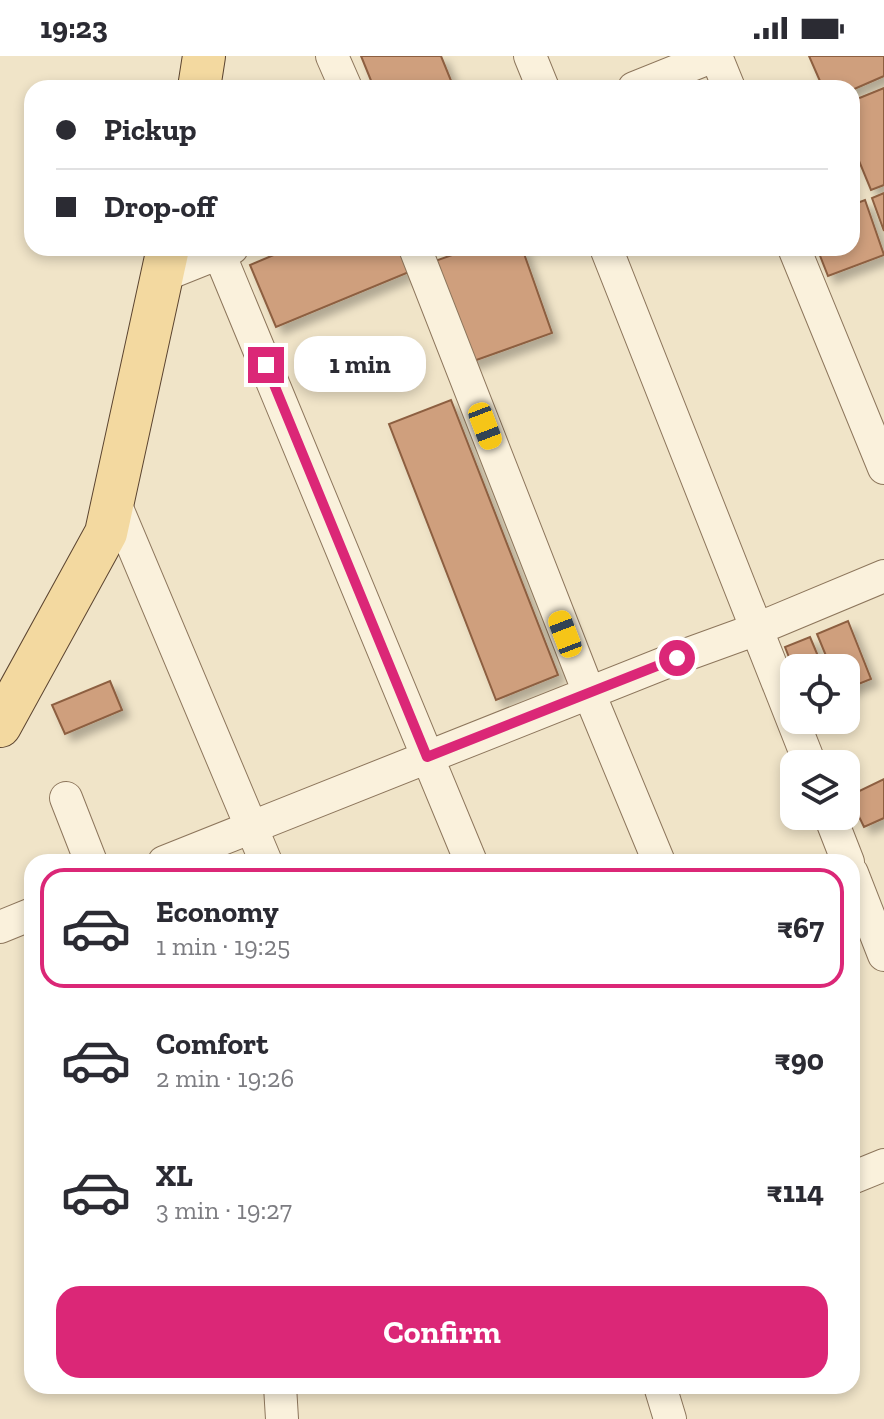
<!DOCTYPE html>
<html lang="en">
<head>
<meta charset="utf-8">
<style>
  body { margin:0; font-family:"Zilla Slab",serif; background:#f2f2f3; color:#2b2b33; height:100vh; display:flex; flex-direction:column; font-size:30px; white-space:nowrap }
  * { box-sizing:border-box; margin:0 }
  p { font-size:26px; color:#7c7c81 }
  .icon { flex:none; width:44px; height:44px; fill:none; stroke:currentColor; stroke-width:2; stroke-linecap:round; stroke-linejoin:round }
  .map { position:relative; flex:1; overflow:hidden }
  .side { position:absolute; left:24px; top:798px; width:836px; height:540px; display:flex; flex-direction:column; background:#fff; border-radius:24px; box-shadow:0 4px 12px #0003 }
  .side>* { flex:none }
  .banner { position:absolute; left:24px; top:24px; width:836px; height:176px; border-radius:24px; box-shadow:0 4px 12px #0003; display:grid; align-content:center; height:176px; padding:0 32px; background:#fff }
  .tools { position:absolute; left:780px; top:598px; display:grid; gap:16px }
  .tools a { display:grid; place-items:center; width:80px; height:80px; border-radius:16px; background:#fff; box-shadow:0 4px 12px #0003; font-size:40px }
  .end { position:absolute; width:36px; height:36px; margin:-18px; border:10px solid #db2777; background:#fff; box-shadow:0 0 0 4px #fff }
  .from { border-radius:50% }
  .bubble { position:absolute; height:56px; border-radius:24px; background:#fff; box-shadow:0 4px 12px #0003; font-size:26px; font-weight:800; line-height:56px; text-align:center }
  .car { position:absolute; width:24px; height:48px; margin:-24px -12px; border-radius:10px; box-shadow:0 0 6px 2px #0007; background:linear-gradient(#f5c518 24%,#345 0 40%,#f5c518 0 76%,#345 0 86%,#f5c518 0) }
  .banner b { display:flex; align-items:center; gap:28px; height:76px; font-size:30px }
  .banner b+b { border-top:2px solid #e1e1e2 }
  .banner i { width:20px; height:20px; background:#2b2b33 }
  ul { padding:14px 0 0; list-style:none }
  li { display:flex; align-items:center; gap:24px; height:120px; margin:0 16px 12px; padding:0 16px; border:4px solid transparent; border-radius:24px }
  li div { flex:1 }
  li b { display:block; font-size:30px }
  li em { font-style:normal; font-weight:800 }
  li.current { border-color:#db2777 }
  li>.icon { width:72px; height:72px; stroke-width:1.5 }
  .action { display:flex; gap:16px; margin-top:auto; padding:16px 32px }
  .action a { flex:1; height:92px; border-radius:24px; background:#db2777; color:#fff; font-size:32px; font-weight:800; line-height:92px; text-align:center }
  .status { display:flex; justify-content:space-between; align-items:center; height:56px; padding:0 40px; background:#fff; direction:ltr }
  .status svg { height:22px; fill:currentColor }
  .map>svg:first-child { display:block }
  .building { fill:#cf9f7d; stroke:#8d5f41; stroke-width:2; filter:url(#shadow) }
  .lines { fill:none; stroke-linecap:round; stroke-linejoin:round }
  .minor-casing { stroke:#8d765c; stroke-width:34 }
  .major-casing { stroke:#5b4430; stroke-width:44 }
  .minor { stroke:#faf1dc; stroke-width:32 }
  .major { stroke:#f3d9a0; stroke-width:42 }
  .route { stroke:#db2777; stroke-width:10 }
</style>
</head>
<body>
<div class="status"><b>19:23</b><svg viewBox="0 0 49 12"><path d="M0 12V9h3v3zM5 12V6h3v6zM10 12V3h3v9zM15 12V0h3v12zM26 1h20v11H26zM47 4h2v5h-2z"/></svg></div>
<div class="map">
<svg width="884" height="1363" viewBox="0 0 884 1363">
  <defs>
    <filter id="shadow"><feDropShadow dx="7" dy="7" stdDeviation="4" flood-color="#0004"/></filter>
  </defs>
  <rect width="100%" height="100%" fill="#f0e4c8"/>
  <path class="building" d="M361 0H441L454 32H374Z
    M809 0H884V20L852 34 823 32Z
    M884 32V129L871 134 852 88V45Z
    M884 137V175L872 142Z
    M865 144 884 199 828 220 817 192H852V149Z
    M290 192H399L409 216 276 271 250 209Z
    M472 192H522L552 277 468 307 432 206Z
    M451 344 558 619 496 644 389 368Z
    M848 565 871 623 846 633V612H831L817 578Z
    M810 581 823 612H794V614L785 591Z
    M110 625 122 654 65 678 52 649Z
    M884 723V762L864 771 849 740Z"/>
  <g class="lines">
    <g class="minor-casing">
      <path id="minor" d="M332 0 346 32
        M530 0 543 32
        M716 0 729 32
        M634 32 714 0
        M415 192 589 637 659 806
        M606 192 810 708
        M794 192 884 412
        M219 197 471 806
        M162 220 232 192
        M114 445 266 806
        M66 742 91 806
        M830 760 848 806
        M164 806 677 602 757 573 884 520
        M852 817 884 899
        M0 871 32 858
        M852 1122 884 1109
        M280 1330 282 1363
        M660 1330 670 1363"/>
    </g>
    <g class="major-casing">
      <path id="major" d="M199 32 204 0
        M0 670 106 477 168 192"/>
    </g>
    <use href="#minor" class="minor"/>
    <use href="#major" class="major"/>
  </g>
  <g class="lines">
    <path class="route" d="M266 309 427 701 677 602"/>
  </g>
</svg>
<div class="tools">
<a><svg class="icon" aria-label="locate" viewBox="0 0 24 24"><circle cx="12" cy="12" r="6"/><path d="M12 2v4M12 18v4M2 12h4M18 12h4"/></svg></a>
<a><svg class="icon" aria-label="layers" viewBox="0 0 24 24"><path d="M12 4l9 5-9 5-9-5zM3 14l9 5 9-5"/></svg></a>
</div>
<i class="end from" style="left:677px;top:602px"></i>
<i class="end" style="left:266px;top:309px"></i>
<div class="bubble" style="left:294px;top:280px;width:132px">1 min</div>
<i class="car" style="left:485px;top:370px;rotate:159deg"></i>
<i class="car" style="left:565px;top:578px;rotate:339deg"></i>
<div class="banner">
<b><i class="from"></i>Pickup</b>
<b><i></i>Drop-off</b>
</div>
<section class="side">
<ul>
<li class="current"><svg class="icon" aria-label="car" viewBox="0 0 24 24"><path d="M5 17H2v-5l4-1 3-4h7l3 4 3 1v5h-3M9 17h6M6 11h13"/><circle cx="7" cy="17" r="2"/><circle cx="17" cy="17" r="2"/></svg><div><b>Economy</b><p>1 min · 19:25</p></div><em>₹67</em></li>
<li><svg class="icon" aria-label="car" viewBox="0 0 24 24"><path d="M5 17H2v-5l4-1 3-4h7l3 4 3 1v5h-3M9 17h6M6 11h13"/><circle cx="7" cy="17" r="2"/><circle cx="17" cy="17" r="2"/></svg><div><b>Comfort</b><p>2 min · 19:26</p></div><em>₹90</em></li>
<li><svg class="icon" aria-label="car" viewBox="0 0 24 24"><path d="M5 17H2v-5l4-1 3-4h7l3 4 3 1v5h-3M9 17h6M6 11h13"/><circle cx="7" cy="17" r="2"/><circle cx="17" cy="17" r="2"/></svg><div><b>XL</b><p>3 min · 19:27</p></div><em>₹114</em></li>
</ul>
<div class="action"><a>Confirm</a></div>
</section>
</div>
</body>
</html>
